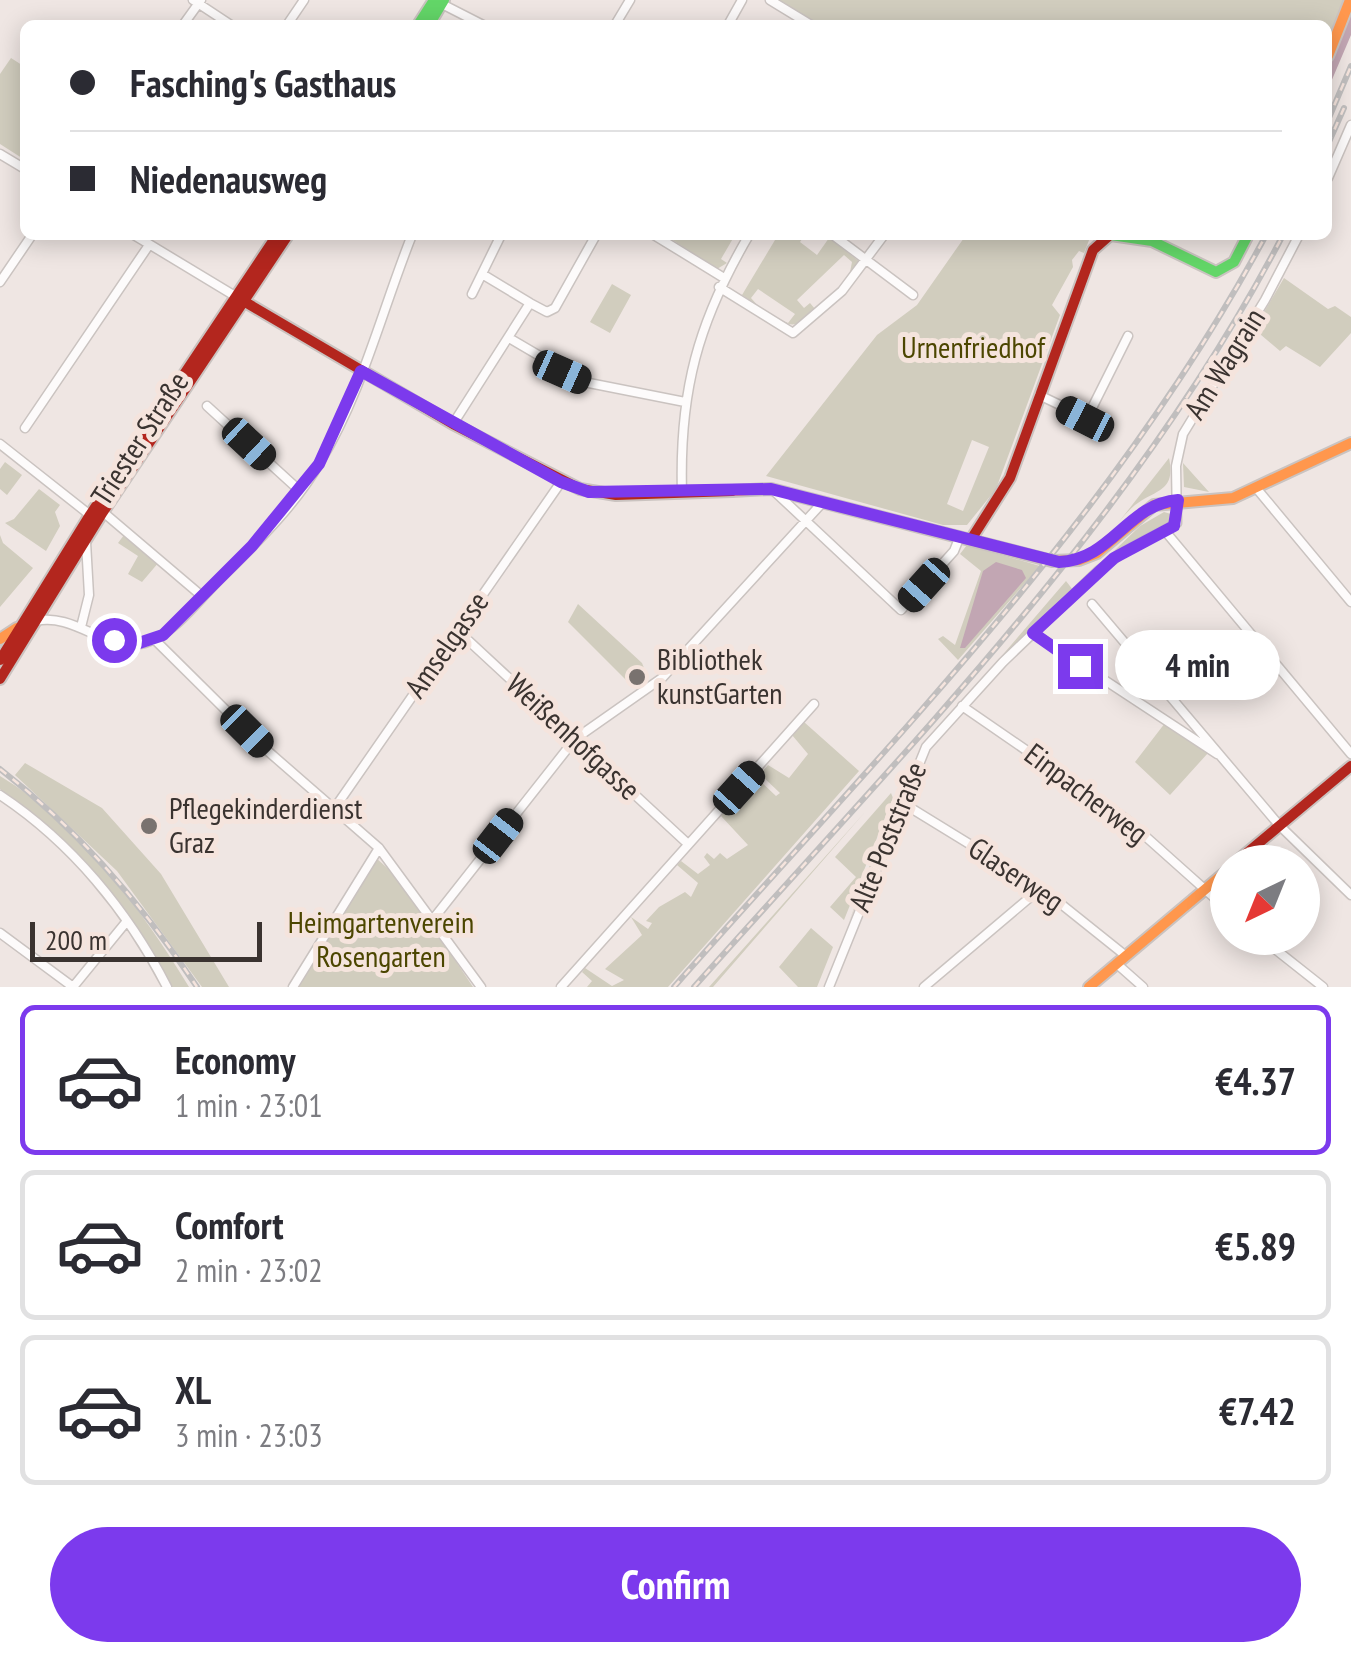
<!DOCTYPE html>
<html lang="en">
<head>
<meta charset="utf-8">
<style>
  body { margin:0; font-family:"PT Sans Narrow",sans-serif; background:#f7f7f7; color:#2b2b33; height:100vh; display:flex; flex-direction:column; font-size:38px; white-space:nowrap }
  * { box-sizing:border-box; margin:0 }
  p { font-size:32px; color:#7c7c81 }
  .icon { flex:none; width:55px; height:55px; fill:none; stroke:currentColor; stroke-width:2; stroke-linecap:round; stroke-linejoin:round }
  .map { position:relative; height:987px; overflow:hidden }
  .sheet { display:flex; flex-direction:column; background:#fff; flex:1 }
  .sheet>* { flex:none }
  .hud { position:absolute; left:20px; top:20px; width:1312px; height:220px; border-radius:15px; box-shadow:0 5px 25px #0003; display:grid; align-content:center; height:220px; padding:0 50px; background:#fff }
  .needle { width:65px; rotate:223deg }
  .tools { position:absolute; left:1210px; top:845px; display:grid; gap:20px }
  .tools a { display:grid; place-items:center; width:110px; height:110px; border-radius:50%; background:#fff; box-shadow:0 5px 25px #0003; font-size:50px }
  .scale { position:absolute; left:30px; bottom:25px; width:232px; box-sizing:border-box; padding-left:10px; border:5px solid #3a3330; border-top:0; font-size:28px; line-height:35px; white-space:nowrap; color:#3a3330; -webkit-text-stroke:8px #f5e4dd; paint-order:stroke }
  .end { position:absolute; width:45px; height:45px; margin:-22px; border:12px solid #7c3aed; background:#fff; box-shadow:0 0 0 5px #fff }
  .from { border-radius:50% }
  .bubble { position:absolute; height:70px; border-radius:35px; background:#fff; box-shadow:0 5px 25px #0003; font-size:32px; font-weight:700; line-height:70px; text-align:center }
  .car { position:absolute; width:30px; height:60px; margin:-30px -15px; border-radius:12px; box-shadow:0 0 8px 2px #0007; background:linear-gradient(#222 24%,#8ab4d8 0 40%,#222 0 76%,#8ab4d8 0 86%,#222 0) }
  .hud b { display:flex; align-items:center; gap:35px; height:95px; font-size:38px }
  .hud b+b { border-top:2px solid #e1e1e2 }
  .hud i { width:25px; height:25px; background:#2b2b33 }
  ul { padding:18px 0 0; list-style:none }
  li { display:flex; align-items:center; gap:30px; height:150px; margin:0 20px 15px; padding:0 30px; border:5px solid #e1e1e2; border-radius:15px }
  li div { flex:1 }
  li b { display:block; font-size:38px }
  li em { font-style:normal; font-weight:700 }
  li.active { border-color:#7c3aed }
  li>.icon { width:90px; height:90px; stroke-width:1.5 }
  .cta { display:flex; gap:20px; margin-top:auto; padding:20px 50px }
  .cta a { flex:1; height:115px; border-radius:60px; background:#7c3aed; color:#fff; font-size:40px; font-weight:700; line-height:115px; text-align:center }
  .map>svg:first-child { display:block }
  .green { fill:#d1cdbe; fill-rule:evenodd }
  .water { fill:#c2a6b3 }
  .lines { fill:none; stroke-linecap:round; stroke-linejoin:round }
  .street-casing { stroke:#cac3c0; stroke-width:11 }
  .fast-casing { stroke:#cac3c0; stroke-width:14 }
  .slow-casing { stroke:#cac3c0; stroke-width:14 }
  .jam-casing { stroke:#cac3c0; stroke-width:14 }
  .street { stroke:#fdfbfb; stroke-width:8 }
  .fast { stroke:#63d668; stroke-width:10 }
  .slow { stroke:#ff974d; stroke-width:10 }
  .jam { stroke:#b3261e; stroke-width:10 }
  .rail-casing { stroke:#c0bebe; stroke-width:6 }
  .rail { stroke:#f5e4dd; stroke-width:2.5; stroke-dasharray:8; stroke-linecap:butt }
  .route { stroke:#7c3aed; stroke-width:12 }
  .poi-dot { fill:#79726f; stroke:#f5e4dd; stroke-width:4 }
  .labels { text-anchor:middle; stroke-width:10; stroke-linejoin:round; paint-order:stroke }
  .park-label { font-size:30px; fill:#4c4600; stroke:#f5e4dd }
  .street-label { font-size:30px; fill:#3a3330; stroke:#f5e4dd }
  .poi-label { font-size:30px; fill:#3a3330; stroke:#f5e4dd; text-anchor:start }
</style>
</head>
<body>
<div class="map">
<svg width="1351" height="987" viewBox="0 0 1351 987">
  <rect width="100%" height="100%" fill="#efe6e3"/>
  <path class="green" d="M779 0H1345L1328 47V25H819Z
    M11 58 25 67V160L0 144V74Z
    M665 235H735L721 259 727 263 717 269Z
    M778 235H805L800 242 817 255 829 238 860 262 850 272 852 262 844 255 797 300 804 308 810 303 815 309C803 321 795 331 779 319L788 323 795 314 758 289 751 298 759 307 742 295Z
    M966 235H1091L1084 253 1079 251 1072 260 1073 267 1052 305 1060 315 996 489 967 525H943L766 476 877 335 917 305ZM972 440 989 447 963 511 947 504Z
    M1284 278 1328 309 1335 306 1351 317V333L1320 367 1286 346 1280 351 1254 329Z
    M612 284 631 295 610 333 590 322Z
    M1169 458C1176 492 1156 489 1135 505 1124 514 1116 526 1107 537Z
    M5 462 22 475 7 495 0 489V469Z
    M1183 463 1209 492 1184 487Z
    M39 489 60 505 55 512 60 526 46 551 5 523 14 519Z
    M1164 512 1171 514 1170 524 1123 548 1088 576 1140 526Z
    M0 535 3 543 33 568 0 607Z
    M124 535 159 562 142 582 128 574 138 556 118 543Z
    M967 545 1040 566 958 660 938 639 943 636 955 645 981 571 960 554Z
    M1066 581 1073 590 993 666Z
    M578 604 642 663 648 678 633 687 568 622Z
    M804 722 859 771 668 987H587L592 981 582 972 585 968 612 986 624 980 605 969 642 935 631 917 648 929 652 923 646 921 659 907 685 892 691 897 698 883 677 865 681 861 698 874 710 865 704 857 707 853 714 859 720 853 727 859 748 845 721 816 755 776 776 796 780 793 760 774 768 765 789 778 808 754 792 735Z
    M1165 723 1208 753 1170 795 1135 762Z
    M25 763 102 808 161 874 229 987H202L117 871 15 775Z
    M0 776C79 823 142 910 189 987H172C130 907 70 844 0 789Z
    M891 793 893 798 844 920 830 907 856 877 835 857Z
    M899 797 849 922 894 799Z
    M865 812 713 987H709Z
    M376 858 393 873 429 922 426 927H433L473 987H297Z
    M811 928 833 947 817 987H798L779 967Z"/>
  <path class="water" d="M1351 10V35L1328 89V69Z
    M996 562 1022 570 1026 578 965 648H960L983 571Z"/>
  <g class="lines">
    <g class="street-casing">
      <path id="street" d="M193 0 231 25
        M770 0 811 25
        M442 4 483 25
        M183 25 201 0
        M287 25 304 0
        M615 25 630 0
        M728 25 742 0
        M0 154 25 169
        M1328 178 1351 125
        M134 235 235 296
        M654 235 724 278
        M833 235 913 295
        M482 274 530 303
        M0 282 32 235
        M719 287 793 333 842 291 884 235
        M472 294 501 235
        M509 338 584 382 685 402
        M1039 395 1087 418 1128 336
        M207 406 300 491
        M453 424 530 303 547 312 555 308 596 235
        M25 428 149 245
        M0 444 90 515
        M1257 489 1351 602
        M775 492 901 610 954 551 960 536
        M682 493C679 391 698 322 749 235
        M103 512 203 597
        M1165 531 1351 754
        M1092 604 1279 825 1351 895
        M36 621C75 612 108 654 145 643 172 635 196 604 215 584 252 547 294 508 320 462 362 393 382 310 412 235
        M81 627 89 595 86 542
        M457 630 688 844
        M1033 633 1217 754
        M155 640 262 746 379 848 481 987
        M962 706 1126 819 1228 910
        M0 795C71 842 128 911 167 987
        M901 802 1041 888 1126 956
        M334 809 561 482
        M434 918 575 739 662 678 823 502
        M0 933 73 987
        M1261 938 1323 987
        M1117 964 1143 987
        M73 987 127 921
        M293 987 379 848
        M561 987 814 704
        M829 987 926 747 1003 662 1098 571 1126 550 1177 523 1176 466 1183 434 1265 300 1299 235
        M924 987 1041 888"/>
    </g>
    <g class="fast-casing">
      <path id="fast" d="M418 25 434 0
        M429 25 444 0
        M1111 235 1152 241 1216 272 1234 262 1248 235"/>
    </g>
    <g class="slow-casing">
      <path id="slow" d="M1328 56 1350 0
        M732 491 771 489 1052 561 1079 560 1097 553 1154 505 1233 498 1351 443
        M0 639 17 628
        M1089 987 1228 870"/>
    </g>
    <g class="jam-casing">
      <path id="jam" d="M240 299 453 424 580 489 616 495 732 491
        M972 538 1010 478 1093 250 1110 235
        M0 660 90 515 277 235
        M0 679 103 512 288 235
        M1236 862 1351 766"/>
    </g>
    <use href="#street" class="street"/>
    <use href="#fast" class="fast"/>
    <use href="#slow" class="slow"/>
    <use href="#jam" class="jam"/>
    <g class="rail-casing">
      <path id="rail" d="M1328 120 1351 66
        M1328 144 1344 108
        M0 769C79 830 142 904 197 987
        M674 987C885 747 1114 519 1266 235
        M694 987C905 749 1135 520 1283 235"/>
    </g>
    <use href="#rail" class="rail"/>
  </g>
  <g class="lines">
    <path class="route" d="M114 640 133 645 163 635 252 546 319 464 361 371 561 482 589 492 771 489 1059 562C1112 560 1127 504 1178 500L1174 526 1114 558 1033 633 1080 666"/>
  </g>
  <g class="poi-dot">
    <circle cx="637" cy="677" r="10"/>
    <circle cx="149" cy="826" r="10"/>
  </g>
  <g class="labels">
    <g class="park-label">
      <text x="973" y="358">Urnenfriedhof</text>
      <text x="381" y="933">Heimgartenverein<tspan x="381" dy="34">Rosengarten</tspan></text>
    </g>
    <g class="street-label">
      <text transform="translate(1225 364) rotate(-58)" y="10">Am Wagrain</text>
      <text transform="translate(140 439) rotate(-57)" y="10">Triester Straße</text>
      <text transform="translate(447 645) rotate(-55)" y="10">Amselgasse</text>
      <text transform="translate(573 737) rotate(43)" y="10">Weißenhofgasse</text>
      <text transform="translate(1086 794) rotate(37)" y="10">Einpacherweg</text>
      <text transform="translate(888 837) rotate(-68)" y="10">Alte Poststraße</text>
      <text transform="translate(1016 875) rotate(34)" y="10">Glaserweg</text>
    </g>
    <g class="poi-label">
      <text x="657" y="670">Bibliothek<tspan x="657" dy="34">kunstGarten</tspan></text>
      <text x="169" y="819">Pflegekinderdienst<tspan x="169" dy="34">Graz</tspan></text>
    </g>
  </g>
</svg>
<div class="tools">
<a><svg class="needle" viewBox="-14 -14 28 28"><path d="M0-13l5 13h-10z" fill="#e53935"/><path d="M0 13l5-13h-10z" fill="#7c7c81"/></svg></a>
</div>
<div class="scale">200 m</div>
<i class="end from" style="left:114px;top:640px"></i>
<i class="end" style="left:1080px;top:666px"></i>
<div class="bubble" style="left:1115px;top:630px;width:165px">4 min</div>
<i class="car" style="left:562px;top:372px;rotate:114deg"></i>
<i class="car" style="left:1085px;top:419px;rotate:297deg"></i>
<i class="car" style="left:249px;top:444px;rotate:133deg"></i>
<i class="car" style="left:924px;top:585px;rotate:222deg"></i>
<i class="car" style="left:247px;top:731px;rotate:135deg"></i>
<i class="car" style="left:739px;top:788px;rotate:42deg"></i>
<i class="car" style="left:498px;top:836px;rotate:38deg"></i>
<div class="hud">
<b><i class="from"></i>Fasching's Gasthaus</b>
<b><i></i>Niedenausweg</b>
</div>
</div>
<section class="sheet">
<ul>
<li class="active"><svg class="icon" aria-label="car" viewBox="0 0 24 24"><path d="M5 17H2v-5l4-1 3-4h7l3 4 3 1v5h-3M9 17h6M6 11h13"/><circle cx="7" cy="17" r="2"/><circle cx="17" cy="17" r="2"/></svg><div><b>Economy</b><p>1 min · 23:01</p></div><em>€4.37</em></li>
<li><svg class="icon" aria-label="car" viewBox="0 0 24 24"><path d="M5 17H2v-5l4-1 3-4h7l3 4 3 1v5h-3M9 17h6M6 11h13"/><circle cx="7" cy="17" r="2"/><circle cx="17" cy="17" r="2"/></svg><div><b>Comfort</b><p>2 min · 23:02</p></div><em>€5.89</em></li>
<li><svg class="icon" aria-label="car" viewBox="0 0 24 24"><path d="M5 17H2v-5l4-1 3-4h7l3 4 3 1v5h-3M9 17h6M6 11h13"/><circle cx="7" cy="17" r="2"/><circle cx="17" cy="17" r="2"/></svg><div><b>XL</b><p>3 min · 23:03</p></div><em>€7.42</em></li>
</ul>
<div class="cta"><a>Confirm</a></div>
</section>
</body>
</html>
